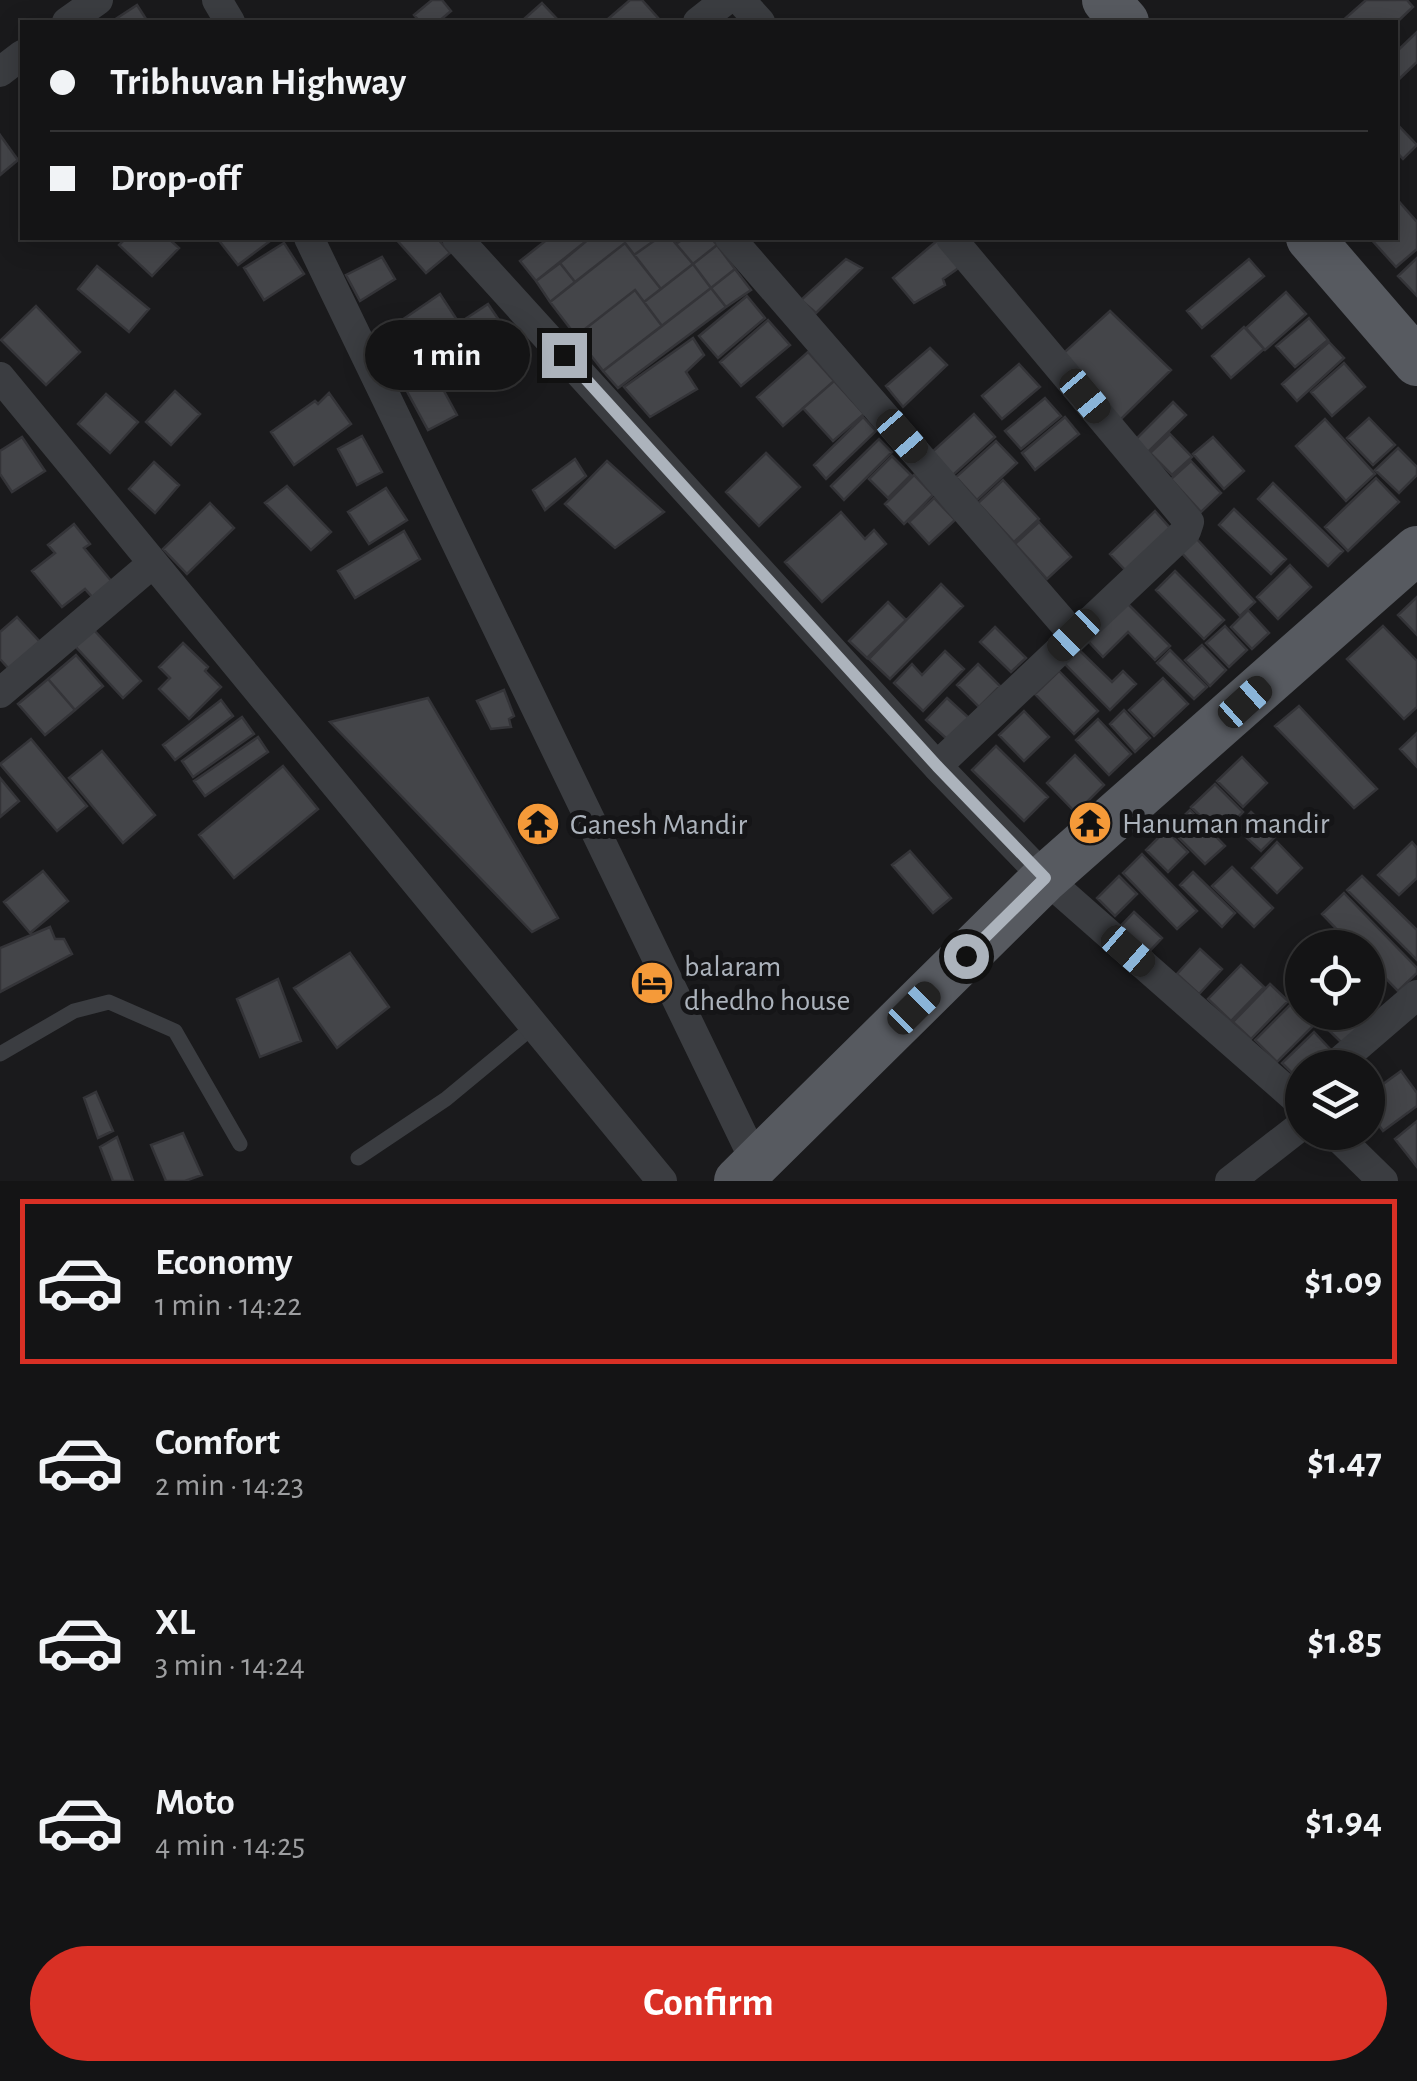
<!DOCTYPE html>
<html lang="en">
<head>
<meta charset="utf-8">
<style>
  body { margin:0; font-family:"Alegreya Sans",sans-serif; background:#212122; color:#f1f3f6; height:100vh; display:flex; flex-direction:column; font-size:38px; white-space:nowrap }
  * { box-sizing:border-box; margin:0 }
  p { font-size:32px; color:#9d9ea0 }
  .icon { flex:none; width:55px; height:55px; fill:none; stroke:currentColor; stroke-width:2; stroke-linecap:round; stroke-linejoin:round }
  .map { position:relative; height:1181px; overflow:hidden }
  .side { display:flex; flex-direction:column; background:#141415; flex:1 }
  .side>* { flex:none }
  .hud { position:absolute; left:20px; top:20px; width:1378px; height:220px; border-radius:0px; box-shadow:0 5px 25px #0003,0 0 0 2px #333334; display:grid; align-content:center; height:220px; padding:0 30px; background:#141415 }
  .tools { position:absolute; left:1285px; top:930px; display:grid; gap:20px }
  .tools a { display:grid; place-items:center; width:100px; height:100px; border-radius:50%; background:#141415; box-shadow:0 5px 25px #0003,0 0 0 2px #333334; font-size:50px }
  .end { position:absolute; width:45px; height:45px; margin:-22px; border:12px solid #acb3bc; background:#111; box-shadow:0 0 0 5px #111 }
  .from { border-radius:50% }
  .bubble { position:absolute; height:70px; border-radius:35px; background:#141415; box-shadow:0 5px 25px #0003,0 0 0 2px #333334; font-size:32px; font-weight:700; line-height:70px; text-align:center }
  .car { position:absolute; width:30px; height:60px; margin:-30px -15px; border-radius:12px; box-shadow:0 0 8px 2px #0007; background:linear-gradient(#222 24%,#8ab4d8 0 40%,#222 0 76%,#8ab4d8 0 86%,#222 0) }
  .hud b { display:flex; align-items:center; gap:35px; height:95px; font-size:38px }
  .hud b+b { border-top:2px solid #333334 }
  .hud i { width:25px; height:25px; background:#f1f3f6 }
  ul { padding:18px 0 0; list-style:none }
  li { display:flex; align-items:center; gap:30px; height:165px; margin:0 20px 15px; padding:0 10px; border:5px solid transparent; border-radius:0px }
  li div { flex:1 }
  li b { display:block; font-size:38px }
  li em { font-style:normal; font-weight:700 }
  li.on { border-color:#d93025 }
  li>.icon { width:90px; height:90px; stroke-width:1.5 }
  .cta { display:flex; gap:20px; margin-top:auto; padding:20px 30px }
  .cta a { flex:1; height:115px; border-radius:60px; background:#d93025; color:#fff; font-size:40px; font-weight:700; line-height:115px; text-align:center }
  .map>svg:first-child { display:block }
  .building { fill:#444549; stroke:#343438; stroke-width:2.5 }
  .lines { fill:none; stroke-linecap:round; stroke-linejoin:round }
  .service { stroke:#3b3d41; stroke-width:15 }
  .minor { stroke:#3b3d41; stroke-width:30 }
  .primary { stroke:#575a60; stroke-width:48 }
  .route { stroke:#acb3bc; stroke-width:12 }
  .labels { text-anchor:middle; stroke-width:10; stroke-linejoin:round; paint-order:stroke }
  .poi-label { font-size:30px; fill:#acb3bc; stroke:#151517; text-anchor:start }
</style>
</head>
<body>
<div class="map">
<svg width="1417" height="1181" viewBox="0 0 1417 1181">
  <rect width="100%" height="100%" fill="#1a1a1c"/>
  <path class="building" d="M432 0H442L451 11 438 22H420L414 15Z
    M630 0H642L659 19 656 22H613L609 18Z
    M1366 0H1407L1413 7 1395 24 1341 22Z
    M542 3 560 22 523 20Z
    M137 5 148 22H111Z
    M1417 32V62L1395 83V53Z
    M1395 122 1417 145 1403 159 1395 150Z
    M0 135 18 160 0 175Z
    M1395 197 1417 222V249L1396 267 1370 238H1395Z
    M126 238H168L179 248 152 276 119 245Z
    M217 238H274L238 265Z
    M395 238H437L450 253 426 273Z
    M549 238H590L536 281 520 261Z
    M590 238H658L634 255 625 243 575 282 560 263Z
    M658 238H671L693 264 661 289 634 255Z
    M684 238H711L717 245 693 264 676 244Z
    M939 239 960 267 943 279 945 285 914 303 893 278Z
    M284 243 304 274 264 300 244 268Z
    M625 243 661 289 644 302 635 290 576 336 550 302Z
    M717 245 735 269 711 288 693 264Z
    M382 257 395 279 360 301 346 275Z
    M1417 258V296L1398 276Z
    M846 259 862 268 816 313 801 300Z
    M1249 259 1264 276 1202 328 1187 311Z
    M560 263 575 282 550 302 536 281Z
    M693 264 711 288 662 326 644 302Z
    M97 266 149 309 129 332 78 289Z
    M735 269 751 290 726 307 711 288Z
    M711 288 726 307 618 388 603 371Z
    M635 290 662 326 603 371 576 336Z
    M1286 292 1306 314 1265 350 1246 328Z
    M440 294 457 320 413 349 396 324Z
    M747 296 765 318 718 358 699 336Z
    M488 304 505 329 473 351 456 325Z
    M36 306 80 352 46 385 1 340Z
    M1110 311 1171 370 1117 423 1057 359Z
    M1309 318 1328 340 1295 367 1276 346Z
    M768 320 790 345 741 386 720 362Z
    M1244 327 1264 349 1231 378 1212 356Z
    M693 338 704 355 686 372 697 389 650 417 624 387Z
    M1329 342 1344 358 1297 401 1282 384Z
    M930 348 947 365 903 407 886 386Z
    M808 352 834 381 783 426 757 397Z
    M1344 363 1365 387 1332 416 1311 392Z
    M1019 364 1040 387 1002 419 982 396Z
    M432 369 457 415 428 430 403 384Z
    M834 381 864 414 833 441 803 408Z
    M175 391 200 414 171 445 146 422Z
    M329 393 351 424 294 465 271 432 315 401 318 404Z
    M106 394 138 422 110 453 78 424Z
    M1045 398 1061 416 1021 449 1005 431Z
    M1173 402 1186 415 1148 452 1136 439Z
    M974 414 995 437 953 475 932 452Z
    M863 417 876 431 826 479 814 465Z
    M1065 417 1079 434 1035 470 1022 453Z
    M1369 418 1395 445 1373 465 1347 438Z
    M1325 419 1375 474 1346 501 1296 446Z
    M1170 434 1192 457 1172 475 1150 453Z
    M362 436 382 472 357 485 338 449Z
    M22 437 45 471 12 492 0 474V451Z
    M1213 437 1244 471 1224 489 1193 454Z
    M879 439 892 452 844 500 831 486Z
    M996 441 1017 463 977 500 956 477Z
    M1398 448 1417 467V475L1399 493 1375 470Z
    M766 453 800 487 759 526 726 492Z
    M892 456 911 475 888 498 869 479Z
    M575 459 586 476 545 510 533 490Z
    M607 461 664 512 615 548 565 504Z
    M1191 461 1221 493 1201 512 1171 479Z
    M154 462 179 485 155 513 129 489Z
    M914 475 933 495 904 524 885 504Z
    M1376 478 1399 502 1348 551 1325 527Z
    M1003 480 1039 519 1014 542 978 503Z
    M1273 483 1343 551 1328 566 1258 499Z
    M287 486 331 532 311 550 265 503Z
    M386 488 407 520 369 544 348 512Z
    M934 498 955 520 929 544 909 522Z
    M210 503 234 528 187 574 163 549Z
    M1234 509 1286 559 1271 574 1219 525Z
    M1155 511 1171 529 1126 571 1110 554Z
    M841 512 865 539 874 530 886 544 822 602 785 562Z
    M1039 522 1071 557 1047 579 1015 544Z
    M74 524 90 544 84 548 113 583 94 599 85 589 62 607 32 571 55 553 48 545Z
    M404 531 420 559 355 598 338 571Z
    M1194 536 1255 602 1240 616 1179 550Z
    M1290 565 1311 587 1278 619 1257 597Z
    M1175 571 1224 620 1204 639 1156 590Z
    M941 584 963 606 890 679 869 659Z
    M1417 597V635L1398 615Z
    M888 602 906 620 867 658 849 641Z
    M1126 602 1170 646 1155 660 1128 632 1103 657 1087 640Z
    M1248 610 1269 633 1252 649 1231 627Z
    M17 617 40 642 9 669 0 659V632Z
    M1225 626 1247 650 1229 667 1206 643Z
    M1383 626 1417 661V707L1404 719 1347 659Z
    M995 627 1026 658 1011 672 980 642Z
    M93 629 141 681 123 698 75 646Z
    M183 643 208 667 205 671 221 687 189 719 159 689 170 678 159 667Z
    M1202 645 1226 670 1210 686 1185 660Z
    M1076 647 1112 682 1123 671 1136 684 1110 710 1062 661Z
    M1170 650 1207 687 1194 699 1157 663Z
    M945 651 964 669 923 711 894 683 912 664 922 675Z
    M76 655 103 686 75 710 48 679Z
    M978 664 1000 686 979 707 957 685Z
    M1059 671 1098 711 1074 734 1035 694Z
    M1163 678 1188 704 1154 736 1129 710Z
    M48 679 75 710 45 735 18 704Z
    M504 690 514 716 509 719 511 727 491 729 477 701Z
    M428 698 558 918 532 932 330 722Z
    M947 698 969 718 948 740 926 720Z
    M221 700 233 716 175 760 163 745Z
    M1299 706 1377 789 1354 808 1275 726Z
    M1124 710 1150 738 1135 752 1110 724Z
    M1024 711 1049 737 1024 761 999 735Z
    M242 717 254 734 193 777 182 761Z
    M1098 719 1131 754 1109 775 1076 740Z
    M1417 733V767L1400 749Z
    M258 737 268 752 205 796 194 781Z
    M31 739 87 806 57 831 0 764Z
    M996 746 1048 797 1024 821 972 770Z
    M102 751 155 815 123 843 69 778Z
    M1075 755 1104 785 1076 813 1047 783Z
    M1242 757 1267 783 1243 807 1217 781Z
    M283 766 318 809 234 878 199 835Z
    M0 778 19 801 0 817Z
    M1215 784 1243 812 1220 835 1191 807Z
    M1190 810 1225 846 1205 864 1170 829Z
    M1251 812 1276 836 1261 851 1236 828Z
    M1166 830 1188 852 1168 872 1146 850Z
    M1277 842 1302 868 1277 893 1252 868Z
    M1412 842 1417 848V878L1399 895 1378 875Z
    M910 851 951 898 933 913 892 865Z
    M1142 854 1197 911 1177 929 1123 873Z
    M1232 867 1273 908 1254 927 1212 886Z
    M43 871 68 901 30 933 4 902Z
    M1193 872 1235 913 1222 927 1180 885Z
    M1119 876 1137 894 1115 916 1097 898Z
    M1362 876 1417 930V960L1347 890Z
    M1344 893 1417 968V973L1398 991 1368 960V948H1355L1322 914Z
    M1134 912 1162 938 1145 956 1117 930Z
    M50 927 55 939H64L72 954 0 992V948Z
    M1200 949 1222 969 1199 994 1177 974Z
    M350 953 389 1007 337 1048 294 988Z
    M1241 965 1264 987 1231 1021 1208 999Z
    M278 979 301 1041 260 1057 237 999Z
    M1270 984 1288 1001 1251 1039 1233 1022Z
    M1291 1004 1313 1026 1277 1062 1255 1040Z
    M1310 1012H1349L1363 1026 1344 1045Z
    M1314 1032 1332 1051 1316 1068H1302L1301 1082 1282 1063Z
    M1401 1071 1417 1093V1106L1383 1131 1368 1110V1095Z
    M96 1092 113 1131 98 1138 84 1098Z
    M1417 1121V1167L1395 1139Z
    M183 1133 202 1175 185 1181H166L151 1145Z
    M117 1137 133 1181H113L100 1147Z"/>
  <g class="lines">
    <path class="service" d="M0 1054 74 1011 109 1002 175 1031 240 1144
      M358 1158 446 1099 534 1026"/>
    <path class="minor" d="M217 0 230 22
      M740 0 760 22
      M67 22 98 0
      M698 22 726 0
      M0 72 22 55
      M309 238 756 1163
      M457 238 937 766 1045 878 1302 1104
      M730 238 1074 635
      M0 377 662 1181
      M0 693 153 563
      M937 766 1186 531 1189 522 951 238
      M1332 1068 1417 995
      M1333 1132 1383 1181
      M1230 1181 1302 1125"/>
    <path class="primary" d="M1106 0 1125 22
      M1310 238 1417 362
      M738 1181 1045 878 1417 550"/>
  </g>
  <g class="lines">
    <path class="route" d="M564 355 937 766 1045 878 966 956"/>
  </g>
  <defs>
    <g id="temple-disc" transform="scale(2.25)"><circle r="9.5" fill="#f59a39" stroke="#151517"/><path d="M0-6L5-2H3V0L6.5 2.5H4V6H1.5V3h-3V6H-4V2.5H-6.5L-3 0V-2H-5Z" fill="#111"/></g>
    <g id="hotel-disc" transform="scale(2.25)"><circle r="9.5" fill="#f59a39" stroke="#151517"/><path d="M-6-4.5h1.5V1H6V5H4.5V3h-9V5H-6ZM-4 0a1.8 1.8 0 1 1 3.6 0ZM.5 0V-2.5h3Q6-2.5 6 0Z" fill="#111"/></g>
  </defs>
  <g fill-rule="evenodd">
    <use href="#temple-disc" x="1090" y="823"/>
    <use href="#temple-disc" x="538" y="824"/>
    <use href="#hotel-disc" x="652" y="983"/>
  </g>
  <g class="labels">
    <g class="poi-label">
      <text x="1122" y="833">Hanuman mandir</text>
      <text x="570" y="834">Ganesh Mandir</text>
      <text x="684" y="976">balaram<tspan x="684" dy="34">dhedho house</tspan></text>
    </g>
  </g>
</svg>
<div class="tools">
<a><svg class="icon" aria-label="locate" viewBox="0 0 24 24"><circle cx="12" cy="12" r="6"/><path d="M12 2v4M12 18v4M2 12h4M18 12h4"/></svg></a>
<a><svg class="icon" aria-label="layers" viewBox="0 0 24 24"><path d="M12 4l9 5-9 5-9-5zM3 14l9 5 9-5"/></svg></a>
</div>
<i class="end from" style="left:966px;top:956px"></i>
<i class="end" style="left:564px;top:355px"></i>
<div class="bubble" style="left:365px;top:320px;width:165px">1 min</div>
<i class="car" style="left:1085px;top:396px;rotate:140deg"></i>
<i class="car" style="left:902px;top:436px;rotate:139deg"></i>
<i class="car" style="left:1074px;top:635px;rotate:226deg"></i>
<i class="car" style="left:1245px;top:702px;rotate:48deg"></i>
<i class="car" style="left:1128px;top:951px;rotate:131deg"></i>
<i class="car" style="left:914px;top:1008px;rotate:45deg"></i>
<div class="hud">
<b><i class="from"></i>Tribhuvan Highway</b>
<b><i></i>Drop-off</b>
</div>
</div>
<section class="side">
<ul>
<li class="on"><svg class="icon" aria-label="car" viewBox="0 0 24 24"><path d="M5 17H2v-5l4-1 3-4h7l3 4 3 1v5h-3M9 17h6M6 11h13"/><circle cx="7" cy="17" r="2"/><circle cx="17" cy="17" r="2"/></svg><div><b>Economy</b><p>1 min · 14:22</p></div><em>$1.09</em></li>
<li><svg class="icon" aria-label="car" viewBox="0 0 24 24"><path d="M5 17H2v-5l4-1 3-4h7l3 4 3 1v5h-3M9 17h6M6 11h13"/><circle cx="7" cy="17" r="2"/><circle cx="17" cy="17" r="2"/></svg><div><b>Comfort</b><p>2 min · 14:23</p></div><em>$1.47</em></li>
<li><svg class="icon" aria-label="car" viewBox="0 0 24 24"><path d="M5 17H2v-5l4-1 3-4h7l3 4 3 1v5h-3M9 17h6M6 11h13"/><circle cx="7" cy="17" r="2"/><circle cx="17" cy="17" r="2"/></svg><div><b>XL</b><p>3 min · 14:24</p></div><em>$1.85</em></li>
<li><svg class="icon" aria-label="car" viewBox="0 0 24 24"><path d="M5 17H2v-5l4-1 3-4h7l3 4 3 1v5h-3M9 17h6M6 11h13"/><circle cx="7" cy="17" r="2"/><circle cx="17" cy="17" r="2"/></svg><div><b>Moto</b><p>4 min · 14:25</p></div><em>$1.94</em></li>
</ul>
<div class="cta"><a>Confirm</a></div>
</section>
</body>
</html>
